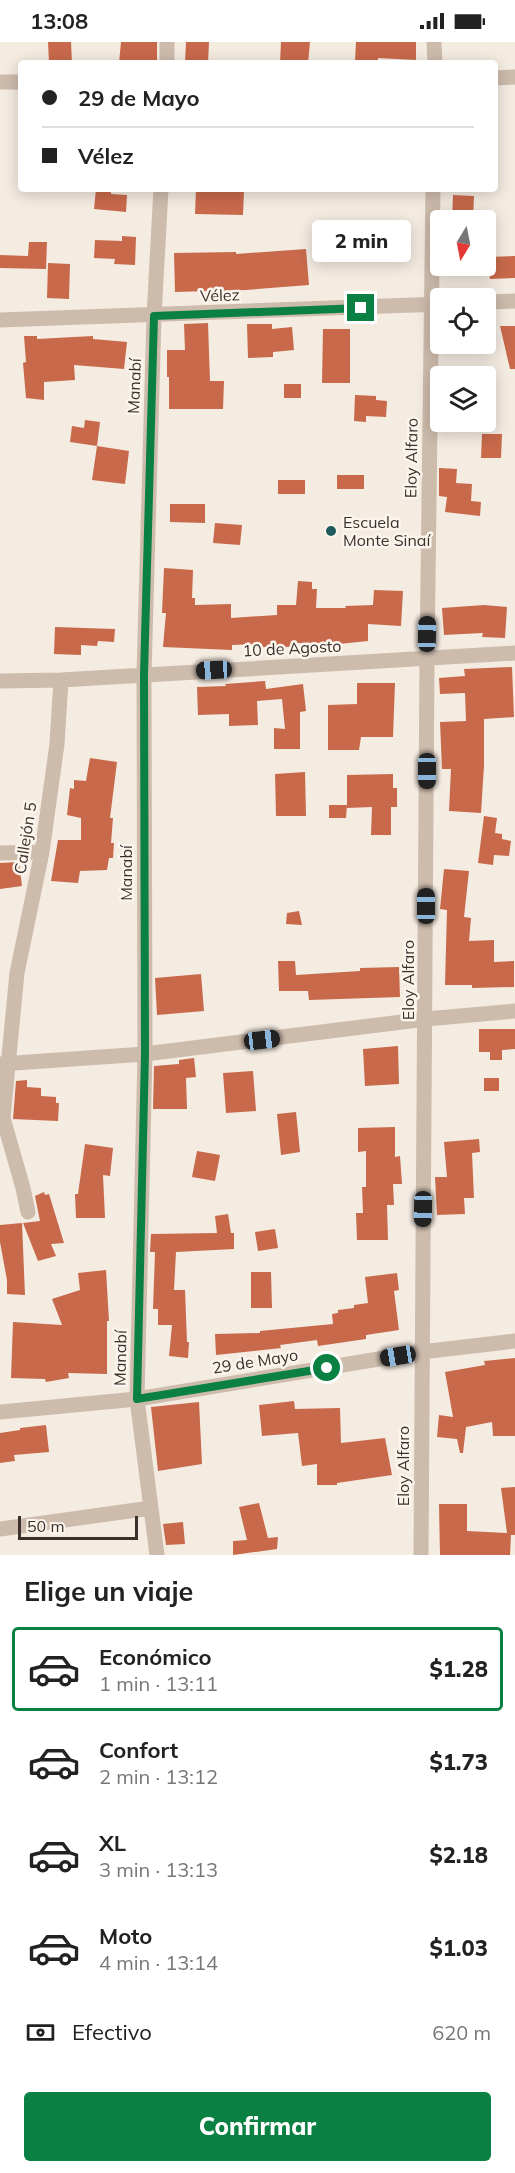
<!DOCTYPE html>
<html lang="es">
<head>
<meta charset="utf-8">
<style>
  body { margin:0; font-family:Mulish,sans-serif; background:#f6f6f6; color:#222; height:100vh; display:flex; flex-direction:column; font-size:22px; white-space:nowrap }
  * { box-sizing:border-box; margin:0 }
  p { font-size:20px; color:#767676 }
  .icon { flex:none; width:33px; height:33px; fill:none; stroke:currentColor; stroke-width:2; stroke-linecap:round; stroke-linejoin:round }
  .map { position:relative; height:1513px; overflow:hidden }
  .side { display:flex; flex-direction:column; background:#fff; flex:1 }
  .side>* { flex:none }
  .guide { position:absolute; left:18px; top:18px; width:480px; height:132px; border-radius:6px; box-shadow:0 3px 15px #0003; display:grid; align-content:center; height:132px; padding:0 24px; background:#fff }
  .needle { width:39px; rotate:190deg }
  .tools { position:absolute; left:430px; top:168px; display:grid; gap:12px }
  .tools a { display:grid; place-items:center; width:66px; height:66px; border-radius:6px; background:#fff; box-shadow:0 3px 15px #0003; font-size:30px }
  .scale { position:absolute; left:18px; bottom:15px; width:120px; box-sizing:border-box; padding-left:6px; border:3px solid #3b302b; border-top:0; font-size:16px; line-height:21px; white-space:nowrap; color:#3b302b; -webkit-text-stroke:4px #fbf5ee; paint-order:stroke }
  .end { position:absolute; width:27px; height:27px; margin:-14px; border:8px solid #0b8043; background:#fff; box-shadow:0 0 0 3px #fff }
  .from { border-radius:50% }
  .bubble { position:absolute; height:42px; border-radius:6px; background:#fff; box-shadow:0 3px 15px #0003; font-size:20px; font-weight:800; line-height:42px; text-align:center }
  .car { position:absolute; width:18px; height:36px; margin:-18px -9px; border-radius:8px; box-shadow:0 0 4px 2px #0007; background:linear-gradient(#222 24%,#8ab4d8 0 40%,#222 0 76%,#8ab4d8 0 86%,#222 0) }
  .guide b { display:flex; align-items:center; gap:21px; height:57px; font-size:22px }
  .guide b+b { border-top:2px solid #e0e0e0 }
  .guide i { width:15px; height:15px; background:#222 }
  ul { padding:0; list-style:none }
  li { display:flex; align-items:center; gap:18px; height:84px; margin:0 12px 9px; padding:0 12px; border:3px solid transparent; border-radius:6px }
  li div { flex:1 }
  li b { display:block; font-size:22px }
  li em { font-style:normal; font-weight:800 }
  li.current { border-color:#0b8043 }
  li>.icon { width:54px; height:54px; stroke-width:1.5 }
  h2 { padding:0 24px; font-size:27px; line-height:72px }
  .pay { display:flex; align-items:center; gap:15px; height:66px; padding:0 24px; font-size:22px }
  .pay p { margin-inline-start:auto }
  .cta { display:flex; gap:12px; margin-top:auto; padding:12px 24px }
  .cta a { flex:1; height:69px; border-radius:6px; background:#0b8043; color:#fff; font-size:24px; font-weight:800; line-height:69px; text-align:center }
  .status { display:flex; justify-content:space-between; align-items:center; height:42px; padding:0 30px; background:#fff; direction:ltr }
  .status svg { height:16px; fill:currentColor }
  .map>svg:first-child { display:block }
  .building { fill:#c8694b }
  .lines { fill:none; stroke-linecap:round; stroke-linejoin:round }
  .minor { stroke:#cdbbac; stroke-width:15 }
  .route { stroke:#0b8043; stroke-width:8 }
  .poi-dot { fill:#1f5a5e; stroke:#fbf5ee; stroke-width:2 }
  .labels { text-anchor:middle; stroke-width:5; stroke-linejoin:round; paint-order:stroke }
  .street-label { font-size:16px; fill:#3b302b; stroke:#fbf5ee }
  .poi-label { font-size:16px; fill:#3b302b; stroke:#fbf5ee; text-anchor:start }
</style>
</head>
<body>
<div class="status"><b>13:08</b><svg viewBox="0 0 49 12"><path d="M0 12V9h3v3zM5 12V6h3v6zM10 12V3h3v9zM15 12V0h3v12zM26 1h20v11H26zM47 4h2v5h-2z"/></svg></div>
<div class="map">
<svg width="515" height="1513" viewBox="0 0 515 1513">
  <rect width="100%" height="100%" fill="#f4ebe1"/>
  <path class="building" d="M48 0H71L72 21H49Z
    M121 0H157V21H119Z
    M186 0H209L208 21H185Z
    M281 0H310L308 21H280Z
    M356 0H416V18L378 16V20L355 19Z
    M96 147H111V152L127 153 126 170 94 167Z
    M196 147 244 148 243 173 195 172Z
    M453 153 474 154 473 178H452Z
    M122 194 136 195 135 223 114 222 115 217 94 216 95 198 122 199Z
    M29 200H47L46 227 0 226V213L28 214Z
    M306 207 309 243 246 248 175 250 174 211 236 210V212Z
    M515 214V236L490 237 489 230H486V215Z
    M48 221 70 222 69 257 47 256Z
    M208 281 210 339H224L223 367H169V335H167V308H185L184 282Z
    M247 282H272V287L292 285 294 308 273 310V315L248 316Z
    M500 284H515V327H510Z
    M323 287H350V341H322Z
    M24 294H37V297L93 294V297L127 300 124 327 74 323 75 338 44 340V358L26 356 23 321 26 320Z
    M284 342H301V356H284Z
    M355 353 376 354V358L387 359 386 375 366 374V380L354 379Z
    M85 378 100 380 97 404 70 400 72 384 84 386Z
    M482 392H502L501 416H481Z
    M97 404 129 409 125 442 92 438Z
    M439 426 457 427 456 441 472 442 471 459 481 460 480 474 445 470 447 455 439 454Z
    M337 433H364V447H337Z
    M278 438H305V452H278Z
    M170 462H205V481L170 480Z
    M215 481 242 483 240 503 213 501Z
    M164 526 193 528 192 556H195V563L231 562V576L277 573V563H296L298 539 312 540V547H317L316 566H346L345 564 373 563 374 548 403 549 401 584 368 582V599L339 602 298 601V605H256V602L232 603V608L163 605 166 571H162Z
    M484 563 507 565 505 596 482 595 483 591 444 593 442 566Z
    M55 585 115 587 114 600 98 599 97 604 81 603V613L54 612Z
    M512 625 514 675 484 677V724L481 771 449 769 451 727H442L440 680 466 679 465 651 440 652 439 636 465 634 464 627Z
    M265 639 266 647 303 642 306 669 300 670V707H274V686L285 687 282 657 257 659 258 683 229 684V672L198 673 197 645 226 644 225 642Z
    M357 641H395L393 695H361L359 708H328V663L357 662Z
    M90 716 117 720 110 776H113L111 801H114L113 816H109L107 828 80 829 78 841 51 839 58 798H81V776L67 773 70 746 74 747V738L86 739Z
    M305 730 306 774H276L275 732Z
    M393 732V746H397V765H391V793H371L372 765 347 766V733Z
    M329 763H347L346 776H329Z
    M484 774 497 776 495 791 502 792V797L511 799 509 814 494 813 493 823 478 821Z
    M19 820 22 844 0 847V821Z
    M444 827 469 829 464 875 471 876 469 899 494 898V920L514 919V945L472 946V943H445L447 868 440 867Z
    M299 869 302 883 286 882 287 871Z
    M278 919H295L296 933 360 929V926L399 925 400 955 309 958 308 949H279Z
    M201 932 204 969 157 973 155 936Z
    M479 987H515V1007L502 1008V1018H490V1010H479Z
    M398 1004 399 1042 365 1044 363 1007Z
    M194 1016 196 1035 186 1036 187 1067H153L154 1024 179 1022V1018Z
    M253 1029 256 1069 226 1071 223 1031Z
    M484 1036H499V1049H484Z
    M27 1038V1045L41 1046V1054L56 1055V1061H59L58 1079 13 1077 16 1039Z
    M296 1070 300 1110 281 1113 277 1072Z
    M395 1085V1115L400 1114 402 1142H393L394 1163H387L388 1198H357L356 1171H363L362 1145H366V1109L358 1110V1086Z
    M479 1097 480 1110 472 1111 474 1156H464L465 1172 437 1173 435 1135H447L444 1100Z
    M85 1102 113 1106 110 1134 103 1133 105 1176H76L75 1152H78Z
    M197 1109 220 1113 215 1139 192 1135Z
    M44 1150 45 1153 49 1152 64 1201 51 1202 56 1214 38 1219 23 1181 40 1179 35 1154Z
    M228 1172 231 1191H234V1207L176 1210 174 1248H185L187 1300H189L188 1316 169 1314 172 1283H158V1267H153L155 1210H150L151 1192 217 1191 215 1174Z
    M22 1181 25 1253 7 1252V1238L0 1200V1183Z
    M275 1187 278 1206 258 1209 255 1190Z
    M106 1228 109 1279H107V1332L68 1331 69 1336 46 1340 45 1337 11 1336 13 1280 62 1283 52 1257 80 1248 78 1231Z
    M251 1230H271L272 1266H251Z
    M397 1231 399 1248 394 1249 399 1288 366 1293V1297L318 1304 317 1298 280 1303 281 1306 216 1313 215 1292 260 1291V1289L333 1282 332 1272 338 1271V1268L354 1266V1263L368 1261 365 1235Z
    M515 1316V1394H493L492 1380 466 1385 463 1411H460L457 1397 437 1395 439 1373 453 1375 445 1330 485 1323 484 1319Z
    M294 1359 295 1367 340 1366 341 1401 385 1396 392 1433 337 1441V1443H317V1422L302 1424 298 1391 262 1394 259 1363Z
    M199 1360 202 1422 158 1429 151 1365Z
    M46 1383 49 1410 14 1413 15 1419 0 1421V1391L20 1388V1386Z
    M515 1445V1493H511L510 1513H440L439 1462H467V1489L507 1491 501 1446Z
    M259 1461 268 1496 278 1495 277 1507 233 1513V1499L247 1498 239 1465Z
    M183 1480 185 1502 166 1503 163 1482Z"/>
  <g class="lines">
    <path class="minor" d="M434 0 435 21
      M167 21V0
      M495 36 515 35
      M0 40H21
      M486 260 515 259
      M0 278 441 262
      M0 639 61 638 515 611
      M0 811 42 810
      M0 1022 145 1012 426 977 515 969
      M28 1170 23 1146 3 1076 17 931 42 810 57 702 61 638
      M0 1370 137 1357 421 1310 515 1299
      M0 1487 151 1466
      M157 1513 137 1357 145 1012 144 632 154 274 161 147
      M421 1513 427 616 433 147"/>
  </g>
  <g class="lines">
    <path class="route" d="M327 1326 137 1357 145 1012 144 632 154 274 361 266"/>
  </g>
  <circle class="poi-dot" cx="331" cy="489" r="6"/>
  <g class="labels">
    <g class="street-label">
      <text transform="translate(220 253) rotate(-2)" y="6">Vélez</text>
      <text transform="translate(134 344) rotate(-88)" y="6">Manabí</text>
      <text transform="translate(411 416) rotate(-89)" y="6">Eloy Alfaro</text>
      <text transform="translate(292 606) rotate(-3)" y="6">10 de Agosto</text>
      <text transform="translate(25 796) rotate(-81)" y="6">Callejón 5</text>
      <text transform="translate(126 831) rotate(-90)" y="6">Manabí</text>
      <text transform="translate(408 938) rotate(-90)" y="6">Eloy Alfaro</text>
      <text transform="translate(120 1316) rotate(-89)" y="6">Manabí</text>
      <text transform="translate(255 1319) rotate(-9)" y="6">29 de Mayo</text>
      <text transform="translate(403 1424) rotate(-90)" y="6">Eloy Alfaro</text>
    </g>
    <g class="poi-label">
      <text x="343" y="486">Escuela<tspan x="343" dy="18">Monte Sinaí</tspan></text>
    </g>
  </g>
</svg>
<div class="tools">
<a><svg class="needle" viewBox="-14 -14 28 28"><path d="M0-13l5 13h-10z" fill="#e53935"/><path d="M0 13l5-13h-10z" fill="#767676"/></svg></a>
<a><svg class="icon" aria-label="locate" viewBox="0 0 24 24"><circle cx="12" cy="12" r="6"/><path d="M12 2v4M12 18v4M2 12h4M18 12h4"/></svg></a>
<a><svg class="icon" aria-label="layers" viewBox="0 0 24 24"><path d="M12 4l9 5-9 5-9-5zM3 14l9 5 9-5"/></svg></a>
</div>
<div class="scale">50 m</div>
<i class="end from" style="left:327px;top:1326px"></i>
<i class="end" style="left:361px;top:266px"></i>
<div class="bubble" style="left:312px;top:178px;width:99px">2 min</div>
<i class="car" style="left:427px;top:592px;rotate:1deg"></i>
<i class="car" style="left:214px;top:628px;rotate:267deg"></i>
<i class="car" style="left:427px;top:729px;rotate:180deg"></i>
<i class="car" style="left:426px;top:864px;rotate:0deg"></i>
<i class="car" style="left:262px;top:998px;rotate:83deg"></i>
<i class="car" style="left:423px;top:1167px;rotate:181deg"></i>
<i class="car" style="left:398px;top:1314px;rotate:261deg"></i>
<div class="guide">
<b><i class="from"></i>29 de Mayo</b>
<b><i></i>Vélez</b>
</div>
</div>
<section class="side">
<h2>Elige un viaje</h2>
<ul>
<li class="current"><svg class="icon" aria-label="car" viewBox="0 0 24 24"><path d="M5 17H2v-5l4-1 3-4h7l3 4 3 1v5h-3M9 17h6M6 11h13"/><circle cx="7" cy="17" r="2"/><circle cx="17" cy="17" r="2"/></svg><div><b>Económico</b><p>1 min · 13:11</p></div><em>$1.28</em></li>
<li><svg class="icon" aria-label="car" viewBox="0 0 24 24"><path d="M5 17H2v-5l4-1 3-4h7l3 4 3 1v5h-3M9 17h6M6 11h13"/><circle cx="7" cy="17" r="2"/><circle cx="17" cy="17" r="2"/></svg><div><b>Confort</b><p>2 min · 13:12</p></div><em>$1.73</em></li>
<li><svg class="icon" aria-label="car" viewBox="0 0 24 24"><path d="M5 17H2v-5l4-1 3-4h7l3 4 3 1v5h-3M9 17h6M6 11h13"/><circle cx="7" cy="17" r="2"/><circle cx="17" cy="17" r="2"/></svg><div><b>XL</b><p>3 min · 13:13</p></div><em>$2.18</em></li>
<li><svg class="icon" aria-label="car" viewBox="0 0 24 24"><path d="M5 17H2v-5l4-1 3-4h7l3 4 3 1v5h-3M9 17h6M6 11h13"/><circle cx="7" cy="17" r="2"/><circle cx="17" cy="17" r="2"/></svg><div><b>Moto</b><p>4 min · 13:14</p></div><em>$1.03</em></li>
</ul>
<div class="pay"><svg class="icon" aria-label="cash" viewBox="0 0 24 24"><path d="M3 7h18v10H3z"/><circle cx="12" cy="12" r="2"/></svg>Efectivo<p>620 m</p></div>
<div class="cta"><a>Confirmar</a></div>
</section>
</body>
</html>
